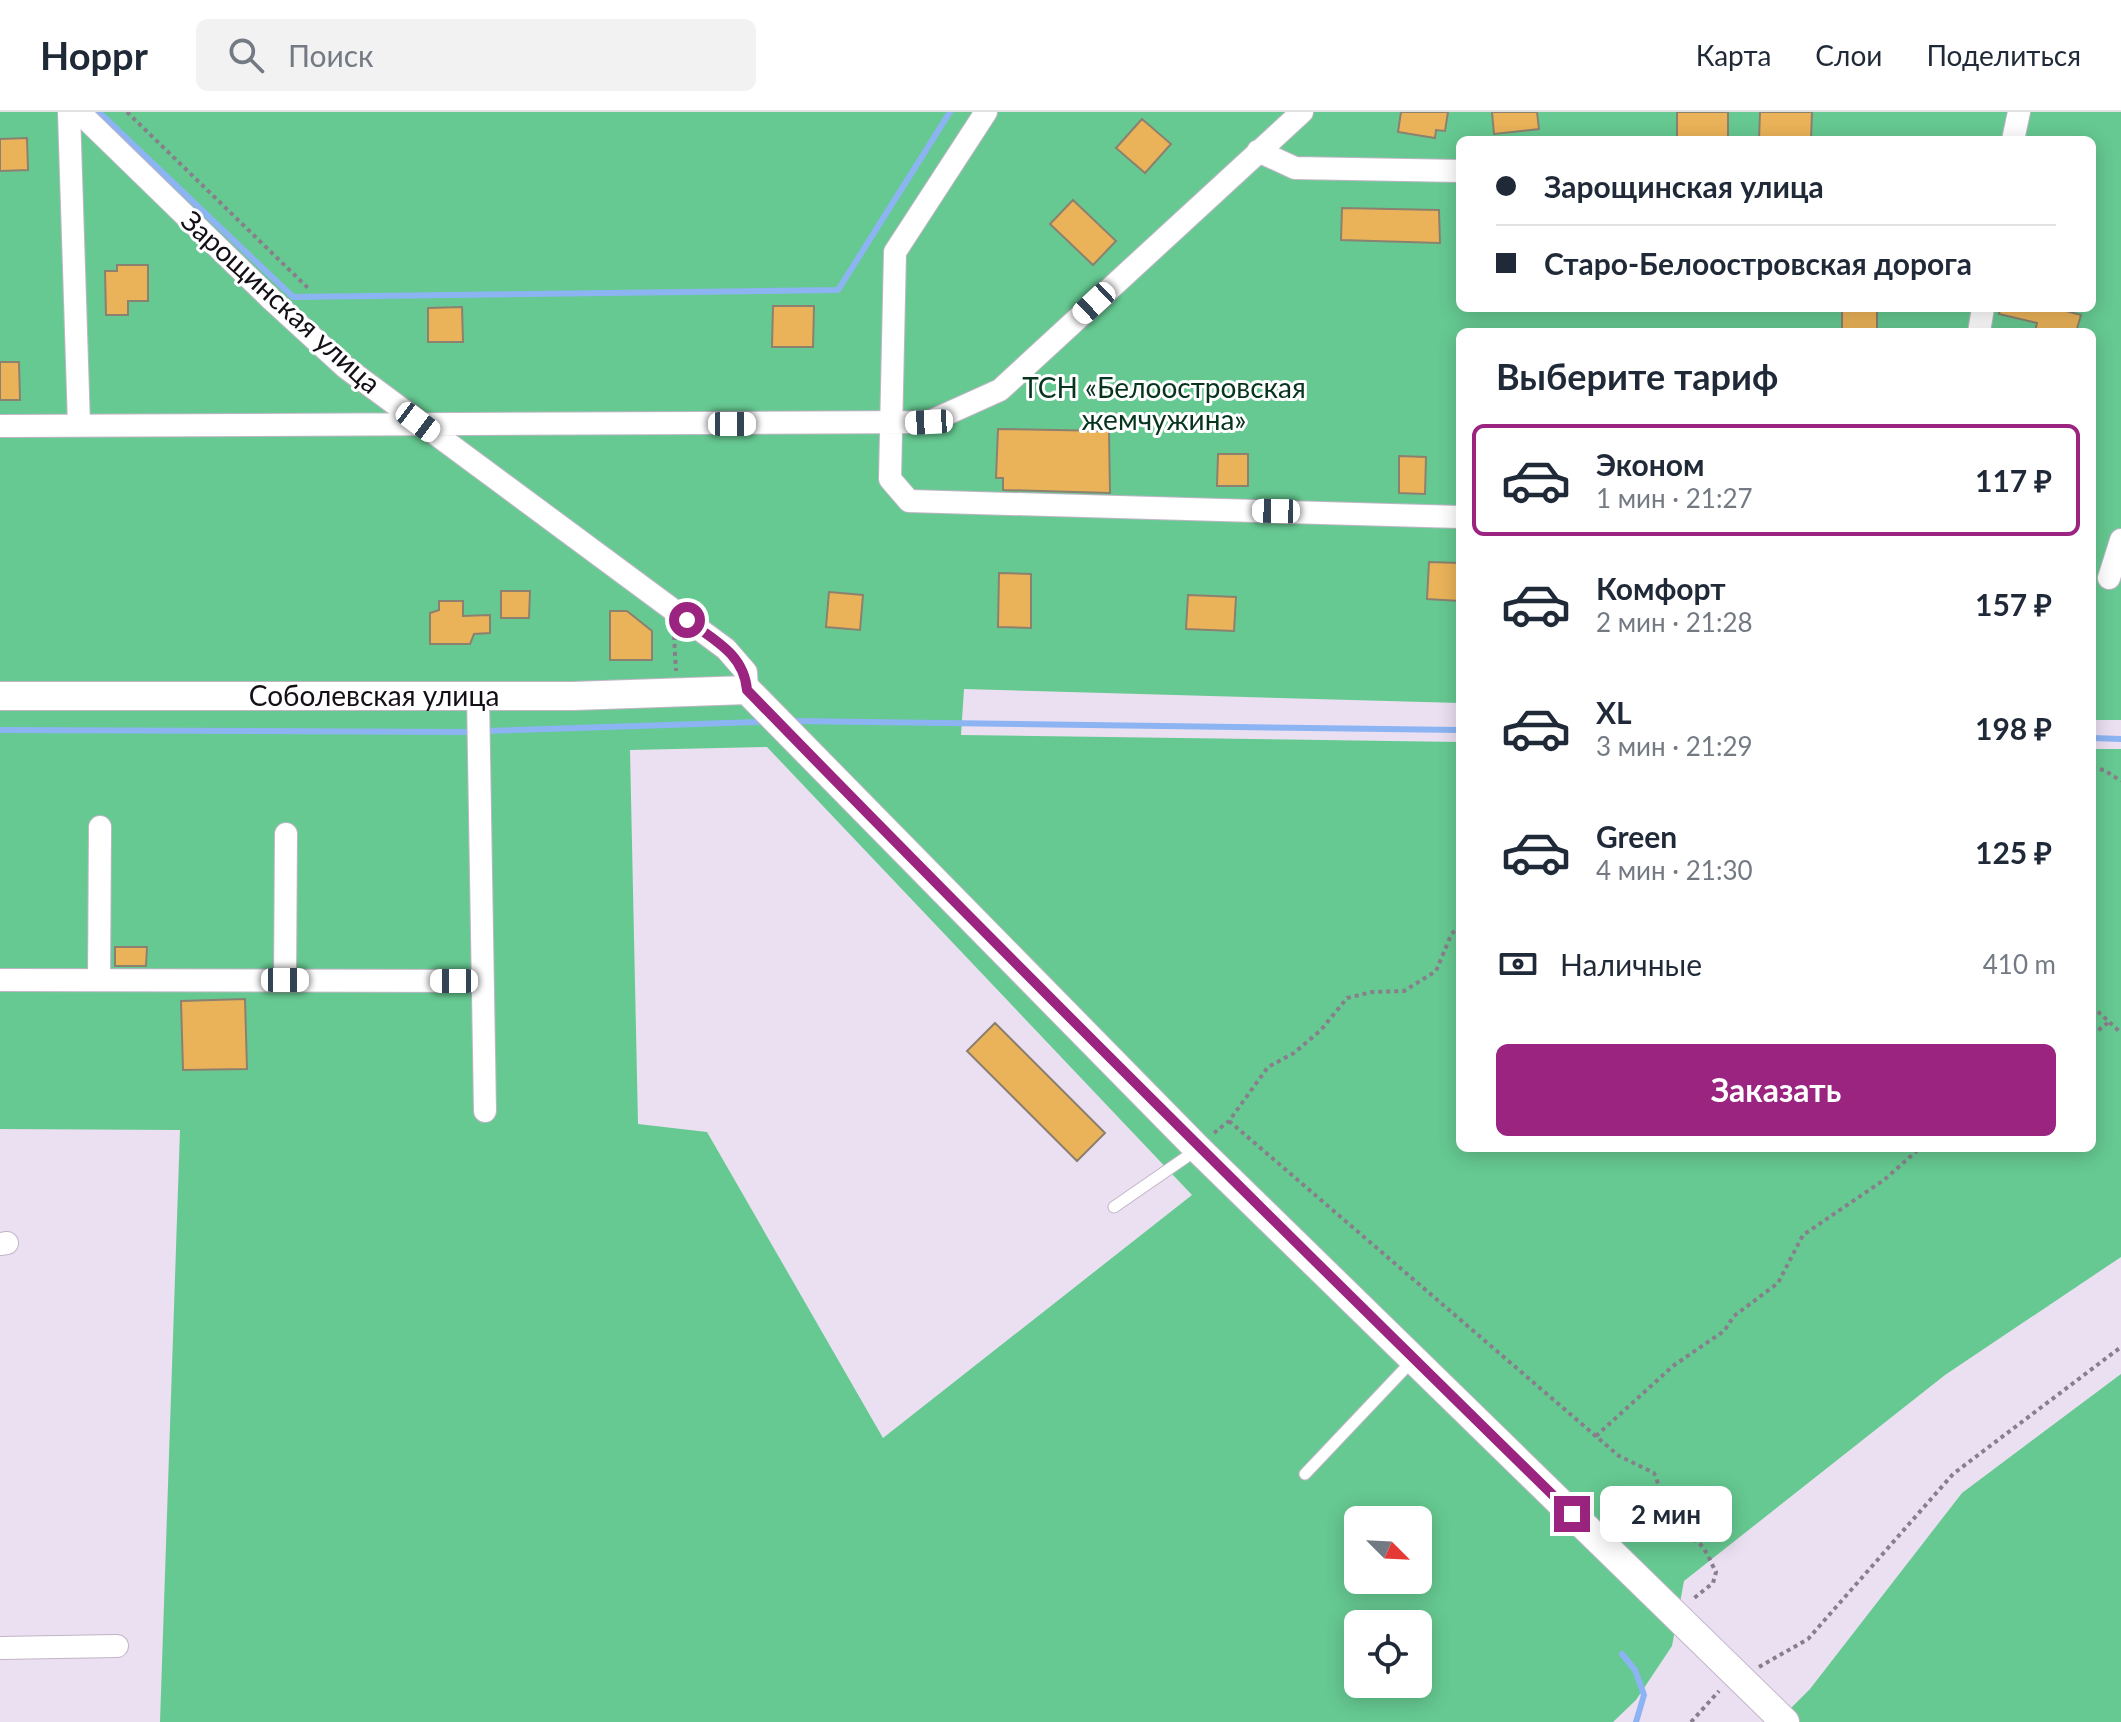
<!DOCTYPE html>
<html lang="ru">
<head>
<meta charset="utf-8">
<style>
  body { margin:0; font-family:Lato,sans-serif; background:#f2f2f3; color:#1f2937; height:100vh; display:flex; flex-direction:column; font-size:30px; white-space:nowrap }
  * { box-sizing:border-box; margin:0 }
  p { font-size:26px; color:#747a83 }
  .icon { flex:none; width:44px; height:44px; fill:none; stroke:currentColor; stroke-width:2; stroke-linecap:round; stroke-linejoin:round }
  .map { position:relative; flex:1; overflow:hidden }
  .drawer { position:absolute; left:1456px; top:216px; width:640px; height:824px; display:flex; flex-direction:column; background:#fff; border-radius:12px; box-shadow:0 4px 20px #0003 }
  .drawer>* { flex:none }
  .guide { position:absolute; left:1456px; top:24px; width:640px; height:176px; border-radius:12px; box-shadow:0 4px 20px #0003; display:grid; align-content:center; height:176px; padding:0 40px; background:#fff }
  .needle { width:52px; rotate:114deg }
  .tools { position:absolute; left:1344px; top:1394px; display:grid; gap:16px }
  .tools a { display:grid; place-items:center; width:88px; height:88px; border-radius:12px; background:#fff; box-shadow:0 4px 20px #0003; font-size:40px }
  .end { position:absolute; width:36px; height:36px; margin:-18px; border:10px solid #9a247f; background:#fff; box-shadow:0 0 0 4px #fff }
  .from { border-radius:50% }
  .bubble { position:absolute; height:56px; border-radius:12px; background:#fff; box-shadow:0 4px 20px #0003; font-size:26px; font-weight:700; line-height:56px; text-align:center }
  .car { position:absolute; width:24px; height:48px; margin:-24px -12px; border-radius:10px; box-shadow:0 0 6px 2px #0007; background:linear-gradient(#fff 24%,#345 0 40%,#fff 0 76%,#345 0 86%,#fff 0) }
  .guide b { display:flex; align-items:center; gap:28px; height:76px; font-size:30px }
  .guide b+b { border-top:2px solid #e0e1e3 }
  .guide i { width:20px; height:20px; background:#1f2937 }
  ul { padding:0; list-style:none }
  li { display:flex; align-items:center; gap:24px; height:112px; margin:0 16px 12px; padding:0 24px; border:4px solid transparent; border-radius:12px }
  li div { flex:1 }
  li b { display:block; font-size:30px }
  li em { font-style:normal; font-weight:700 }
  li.selected { border-color:#9a247f }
  li>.icon { width:72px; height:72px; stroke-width:1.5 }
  h2 { padding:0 40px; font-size:36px; line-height:96px }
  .pay { display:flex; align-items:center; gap:20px; height:88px; padding:0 40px; font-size:30px }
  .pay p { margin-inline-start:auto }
  .cta { display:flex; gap:16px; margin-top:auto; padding:16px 40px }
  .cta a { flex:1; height:92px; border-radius:12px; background:#9a247f; color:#fff; font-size:32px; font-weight:700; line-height:92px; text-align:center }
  header { display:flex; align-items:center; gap:48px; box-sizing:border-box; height:112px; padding:0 40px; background:#fff; border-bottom:2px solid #e0e1e3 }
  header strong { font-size:38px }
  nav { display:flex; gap:44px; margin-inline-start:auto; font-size:28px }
  .search { width:560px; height:72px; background:#f2f2f3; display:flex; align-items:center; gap:20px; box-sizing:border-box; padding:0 28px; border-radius:12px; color:#747a83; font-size:30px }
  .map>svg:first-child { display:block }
  .green { fill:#66c991; fill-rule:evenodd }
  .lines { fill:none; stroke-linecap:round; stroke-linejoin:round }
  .stream { stroke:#8cb4f3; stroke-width:6 }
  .building { fill:#ebb359; stroke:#8c806f; stroke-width:2 }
  .service-casing { stroke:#c1b5c7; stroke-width:13 }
  .minor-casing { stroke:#c1b5c7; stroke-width:24 }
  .tertiary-casing { stroke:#c1b5c7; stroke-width:30 }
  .path { stroke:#877f8c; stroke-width:4; stroke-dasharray:4 4; stroke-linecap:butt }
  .service { stroke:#fff; stroke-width:11 }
  .minor { stroke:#fff; stroke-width:22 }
  .tertiary { stroke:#fff; stroke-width:28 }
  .route { stroke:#9a247f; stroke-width:10 }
  .labels { text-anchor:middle; stroke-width:6; stroke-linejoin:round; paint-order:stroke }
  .street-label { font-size:28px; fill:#140f16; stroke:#fff }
  .park-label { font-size:28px; fill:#07341e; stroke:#fff }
</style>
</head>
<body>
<header>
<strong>Hoppr</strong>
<div class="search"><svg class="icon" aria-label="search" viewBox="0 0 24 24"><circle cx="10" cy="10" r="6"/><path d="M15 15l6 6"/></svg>Поиск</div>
<nav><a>Карта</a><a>Слои</a><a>Поделиться</a></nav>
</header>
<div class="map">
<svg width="2121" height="1610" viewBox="0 0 2121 1610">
  <rect width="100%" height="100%" fill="#ebdff2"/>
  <path class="green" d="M0 0H2121V608H2092V220H1460V591L964 577 961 623 1460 630V1036H2092V637H2121V1145L1945 1263 1684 1469 1672 1534 1636 1588 1613 1610H160L180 1018 0 1017ZM1460 28H2092V196H1460ZM767 635 1192 1083 883 1326 707 1020 638 1012 630 638ZM1358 1408H1418V1468H1358ZM1358 1512H1418V1572H1358Z
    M2121 1262V1610H1777L1810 1577 1962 1381Z"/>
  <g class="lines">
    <path class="stream" d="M99 0 293 185 838 178 950 0
      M794 609 1460 618
      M0 618 467 620
      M487 619 758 610
      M2092 626 2121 627
      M1622 1542 1635 1558 1644 1583 1636 1610"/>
  </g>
  <path class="building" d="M1401 0H1448L1445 19 1436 18 1435 26 1398 20Z
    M1492 0H1537L1539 17 1494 22Z
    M1677 0H1728V28H1677Z
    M1760 0H1812L1811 28H1759Z
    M1142 7 1171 32 1145 61 1116 36Z
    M27 26 28 58 0 59V27Z
    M1073 88 1116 129 1093 153 1050 112Z
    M1342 96 1439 98 1440 131 1341 128Z
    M117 153H148V189H128V203H106L105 159H117Z
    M773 194H814L813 235H772Z
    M462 195 463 230H428V196Z
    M2000 196H2055L2081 203 2076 220H2035L2037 211 1999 202Z
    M1877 197V220H1842V198Z
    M0 250H19L20 288H0Z
    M998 317 1109 319 1110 381 1003 378V366H996Z
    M1218 342H1248V374H1217Z
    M1399 344 1426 345 1425 382 1399 381Z
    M1429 450 1460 451V489L1427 487Z
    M999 461 1031 462V516L998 515Z
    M501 479H530L529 506H501Z
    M829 480 863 483 860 518 826 515Z
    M1188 483 1236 485 1234 519 1186 517Z
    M439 489H463V504L490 503V521L474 522 470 532H430V501L439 498Z
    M610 499H627L652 519V548H610Z
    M115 835H147L146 854H115Z
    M245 887 247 957 183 958 181 889Z
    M995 911 1105 1021 1077 1049 967 939Z"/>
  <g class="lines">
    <g class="service-casing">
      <path id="service" d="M1114 1095 1198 1037
        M1305 1362 1413 1248"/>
    </g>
    <g class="minor-casing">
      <path id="minor" d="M69 0 79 313
        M79 0 272 188 345 255 726 537 746 560 747 578
        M986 0 895 140 890 367 909 389 1460 405
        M2013 28 2019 0
        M1258 39 1295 56 1460 59
        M1979 220 1983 196
        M0 314 929 310 1000 278 1302 0
        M2109 466 2121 428
        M478 584 485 999
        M0 868 482 869
        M99 868 100 715
        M285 868 286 722
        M0 1132 7 1131
        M0 1536 117 1534"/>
    </g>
    <g class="tertiary-casing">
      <g id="tertiary">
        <path id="s1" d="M0 584H573L747 578 1198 1037 1785 1610"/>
      </g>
    </g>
    <path class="path" d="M127 0 308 176
      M674 524 676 559
      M2092 656 2104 658 2121 669
      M2092 894 2121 921
      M2092 923 2109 910
      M1229 1009 1619 1344 1654 1361 1660 1376C1629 1415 1679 1416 1699 1431 1706 1437 1711 1451 1716 1460L1713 1471 1693 1487
      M1214 1021 1229 1009 1268 955 1294 941 1321 918 1347 886 1372 880 1404 879 1436 859 1451 823 1460 812
      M1596 1324 1673 1254 1724 1219 1734 1204 1778 1171 1803 1123 1884 1068 1920 1036
      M1759 1555 1808 1527 1953 1362 2121 1235
      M1691 1610 1719 1579"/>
    <use href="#service" class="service"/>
    <use href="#minor" class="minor"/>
    <use href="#tertiary" class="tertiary"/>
  </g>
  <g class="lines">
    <path class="route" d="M687 508C714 528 744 542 747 578 1018 857 1295 1130 1572 1402"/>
  </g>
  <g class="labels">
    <g class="street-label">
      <text transform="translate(281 190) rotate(42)" y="10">Зарощинская улица</text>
      <text dy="10" stroke="none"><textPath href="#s1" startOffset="374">Соболевская улица</textPath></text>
    </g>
    <g class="park-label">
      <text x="1164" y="286">ТСН «Белоостровская<tspan x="1164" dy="32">жемчужина»</tspan></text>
    </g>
  </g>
</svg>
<div class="tools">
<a><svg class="needle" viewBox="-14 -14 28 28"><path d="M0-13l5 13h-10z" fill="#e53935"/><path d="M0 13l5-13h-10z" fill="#747a83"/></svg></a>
<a><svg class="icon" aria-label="locate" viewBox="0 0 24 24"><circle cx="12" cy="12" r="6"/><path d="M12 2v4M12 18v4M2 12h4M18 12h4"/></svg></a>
</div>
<i class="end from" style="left:687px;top:508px"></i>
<i class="end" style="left:1572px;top:1402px"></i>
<div class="bubble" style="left:1600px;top:1374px;width:132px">2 мин</div>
<i class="car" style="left:1094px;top:191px;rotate:227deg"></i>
<i class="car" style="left:418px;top:310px;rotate:127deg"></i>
<i class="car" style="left:929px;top:310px;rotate:267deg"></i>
<i class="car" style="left:732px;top:312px;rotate:90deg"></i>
<i class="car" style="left:1276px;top:399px;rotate:271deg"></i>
<i class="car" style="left:285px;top:868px;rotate:90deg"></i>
<i class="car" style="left:454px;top:869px;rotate:270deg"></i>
<div class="guide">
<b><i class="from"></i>Зарощинская улица</b>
<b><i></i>Старо-Белоостровская дорога</b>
</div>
<section class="drawer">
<h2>Выберите тариф</h2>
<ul>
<li class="selected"><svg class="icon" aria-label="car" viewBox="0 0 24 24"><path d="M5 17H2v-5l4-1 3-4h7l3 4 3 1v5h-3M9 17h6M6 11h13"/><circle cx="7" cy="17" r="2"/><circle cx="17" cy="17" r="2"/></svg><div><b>Эконом</b><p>1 мин · 21:27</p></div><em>117 ₽</em></li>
<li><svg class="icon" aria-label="car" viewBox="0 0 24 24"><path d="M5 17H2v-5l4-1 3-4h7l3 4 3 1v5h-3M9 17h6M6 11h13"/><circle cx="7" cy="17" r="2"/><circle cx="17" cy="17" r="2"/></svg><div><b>Комфорт</b><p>2 мин · 21:28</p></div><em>157 ₽</em></li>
<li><svg class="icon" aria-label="car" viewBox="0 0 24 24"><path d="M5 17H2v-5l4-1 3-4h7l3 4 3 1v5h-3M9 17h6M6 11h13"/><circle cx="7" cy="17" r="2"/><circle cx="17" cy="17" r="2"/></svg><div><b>XL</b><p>3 мин · 21:29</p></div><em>198 ₽</em></li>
<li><svg class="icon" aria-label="car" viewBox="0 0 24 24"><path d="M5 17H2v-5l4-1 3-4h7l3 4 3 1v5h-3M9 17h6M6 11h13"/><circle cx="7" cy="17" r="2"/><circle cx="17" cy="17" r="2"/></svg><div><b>Green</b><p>4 мин · 21:30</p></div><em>125 ₽</em></li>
</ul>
<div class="pay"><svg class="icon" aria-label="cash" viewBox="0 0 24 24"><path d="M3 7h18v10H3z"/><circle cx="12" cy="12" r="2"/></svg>Наличные<p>410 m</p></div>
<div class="cta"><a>Заказать</a></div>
</section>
</div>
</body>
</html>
